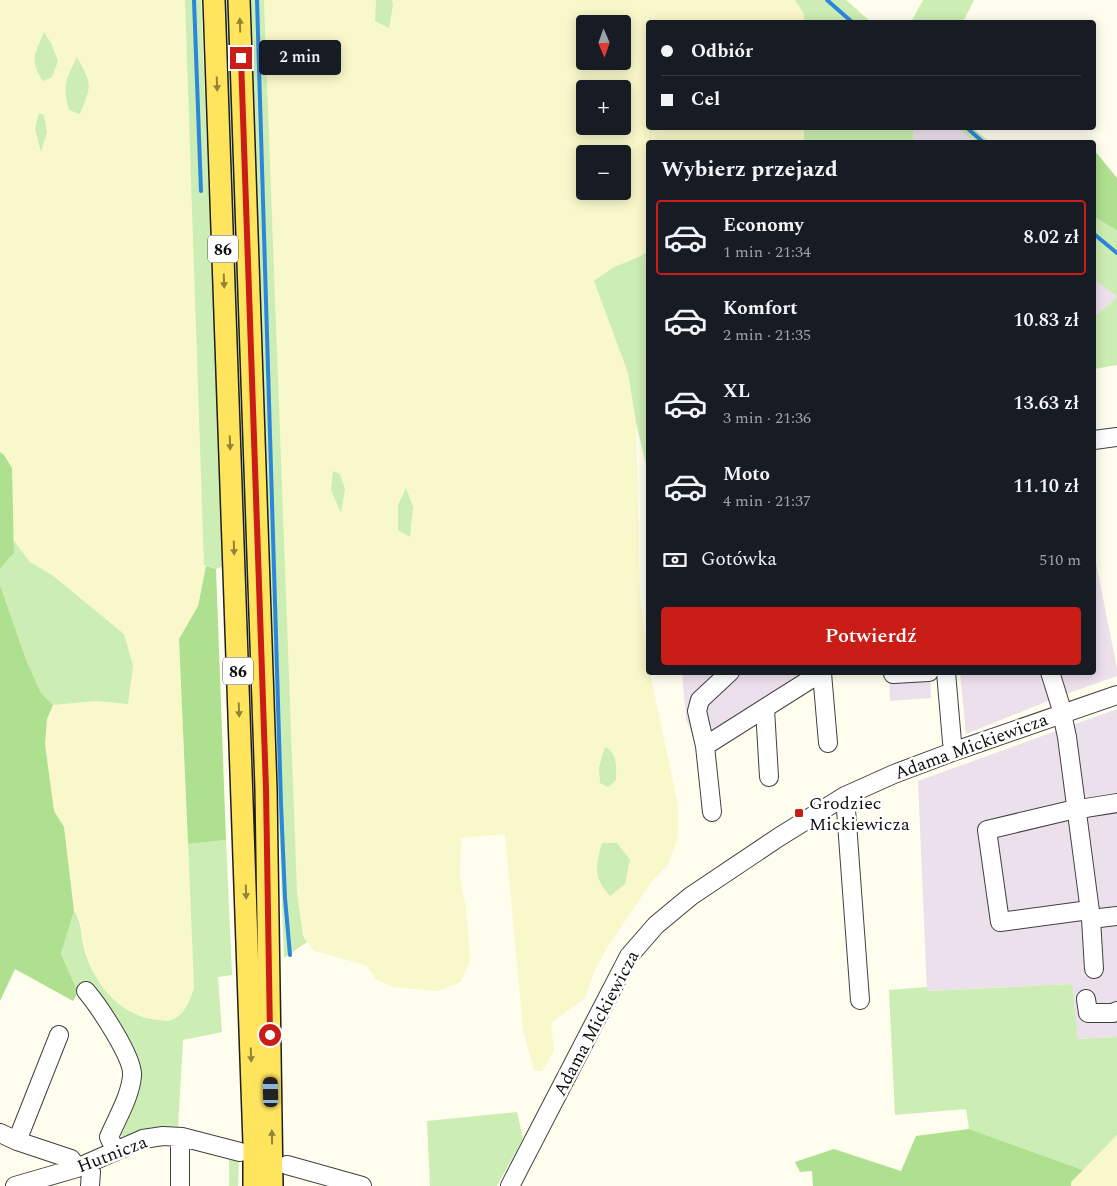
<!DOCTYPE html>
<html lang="pl">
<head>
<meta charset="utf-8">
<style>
  body { margin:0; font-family:Spectral,serif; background:#20242c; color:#f1f3f6; height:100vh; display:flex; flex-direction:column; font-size:19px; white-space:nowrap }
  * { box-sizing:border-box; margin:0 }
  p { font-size:16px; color:#9ea1a6 }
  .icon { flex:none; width:28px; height:28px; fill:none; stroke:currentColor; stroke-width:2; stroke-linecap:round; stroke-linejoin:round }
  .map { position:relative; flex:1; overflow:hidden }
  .drawer { position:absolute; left:646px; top:140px; width:450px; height:535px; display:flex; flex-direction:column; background:#171b24; border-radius:5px; box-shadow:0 2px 12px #0003 }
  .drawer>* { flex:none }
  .hud { position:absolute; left:646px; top:20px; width:450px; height:110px; border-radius:5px; box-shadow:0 2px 12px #0003; display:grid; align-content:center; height:110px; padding:0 15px; background:#171b24 }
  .needle { width:32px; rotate:178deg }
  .buttons { position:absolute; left:576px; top:15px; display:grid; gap:10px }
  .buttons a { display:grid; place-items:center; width:55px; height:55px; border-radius:5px; background:#171b24; box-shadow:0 2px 12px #0003; font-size:25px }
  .end { position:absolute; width:22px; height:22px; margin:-11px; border:6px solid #ca1d18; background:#fff; box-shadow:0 0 0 2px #fff }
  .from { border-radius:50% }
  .bubble { position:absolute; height:35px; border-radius:5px; background:#171b24; box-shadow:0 2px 12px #0003; font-size:16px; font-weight:600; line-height:35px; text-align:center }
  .car { position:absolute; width:15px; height:30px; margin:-15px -8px; border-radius:6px; box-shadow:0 0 4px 1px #0007; background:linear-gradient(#222 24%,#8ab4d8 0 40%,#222 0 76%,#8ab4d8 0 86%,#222 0) }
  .hud b { display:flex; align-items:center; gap:18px; height:48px; font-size:19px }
  .hud b+b { border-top:1px solid #363941 }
  .hud i { width:12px; height:12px; background:#f1f3f6 }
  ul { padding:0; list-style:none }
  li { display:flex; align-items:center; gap:15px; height:75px; margin:0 10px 8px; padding:0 5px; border:2px solid transparent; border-radius:5px }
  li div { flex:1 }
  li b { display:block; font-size:19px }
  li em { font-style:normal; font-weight:600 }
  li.selected { border-color:#ca1d18 }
  li>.icon { width:45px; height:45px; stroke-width:1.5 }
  h2 { padding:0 15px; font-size:22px; line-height:60px }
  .pay { display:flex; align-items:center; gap:12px; height:55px; padding:0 15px; font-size:19px }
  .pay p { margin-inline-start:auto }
  .action { display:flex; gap:10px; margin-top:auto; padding:10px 15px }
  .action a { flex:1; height:58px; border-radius:5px; background:#ca1d18; color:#fff; font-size:20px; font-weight:600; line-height:58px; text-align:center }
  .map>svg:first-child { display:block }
  .industrial { fill:#ece0ed }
  .farmland { fill:#f8f8ca; fill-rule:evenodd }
  .green { fill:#ccedb3 }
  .forest { fill:#aee090 }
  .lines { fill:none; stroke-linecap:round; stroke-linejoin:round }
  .stream { stroke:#2c87da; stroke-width:4 }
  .minor-casing { stroke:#404040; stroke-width:20 }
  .major-casing { stroke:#1e1e1e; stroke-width:24 }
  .minor { stroke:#fff; stroke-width:18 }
  .major { stroke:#ffe45d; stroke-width:21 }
  .oneway { fill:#928339 }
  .route { stroke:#ca1d18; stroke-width:6 }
  .poi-dot { fill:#ca1d18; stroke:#fff; stroke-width:2 }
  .labels { text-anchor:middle; stroke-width:5; stroke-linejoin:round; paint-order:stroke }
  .shield { fill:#fff; stroke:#565656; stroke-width:1 }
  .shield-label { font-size:16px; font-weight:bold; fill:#0d0d0d }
  .street-label { font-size:18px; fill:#0d0d0d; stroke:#fff }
  .poi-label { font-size:18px; fill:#0d0d0d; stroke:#fff; text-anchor:start }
</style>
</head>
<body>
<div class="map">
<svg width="1117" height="1186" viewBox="0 0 1117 1186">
  <rect width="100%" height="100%" fill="#fffded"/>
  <path class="industrial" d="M914 128H958L975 142H913Z
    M1094 279 1117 297 1094 317Z
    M1094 552 1117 669V676L1058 697 966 734 960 673 1094 672Z
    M682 673H812L696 745 686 719Z
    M889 673H930L931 698 890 701Z
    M1117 709V1037L1078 1039 1071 984 927 991 918 781Z"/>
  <path class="farmland" d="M0 0H185L206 566 198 606 179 639 194 988 190 1003 178 1018 163 1021 140 1017 112 1000 95 977 84 947 80 920 74 911 64 827 54 811 45 744 47 719 53 705 96 701 128 704 52 575 30 562 14 541 12 468 4 455 0 452Z
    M264 0H795L804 14V22H649V128H804V142H649V250L641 256 614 267 594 281 628 373 636 423 640 595 649 672 650 673 678 805V837L668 865 652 881 607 948 594 972 585 998 551 1023 554 1051 542 1071H534L523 1029 505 834 461 838 460 877 466 908 470 960 461 982 438 991 392 987 376 979 366 965 314 951 303 936 297 903ZM585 24H622V61H585ZM585 89H622V126H585ZM585 154H622V191H585Z
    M1117 1135V1186H1071V1182Z"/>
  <path class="green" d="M185 0H201L224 566 216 569 204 565Z
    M224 0H230L252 588 244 590Z
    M251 0H264L297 893 303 936 307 942 284 958 259 271Z
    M376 0H392L393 5 389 28 375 21Z
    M795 0H846L871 22H804V14Z
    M923 0H974L963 22H911Z
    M44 32 51 43 58 61 52 77 43 81C29 60 35 54 44 32Z
    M77 57C92 85 92 84 80 114L69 110C62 84 66 80 77 57Z
    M39 113 44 115 47 132 41 152 35 129Z
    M804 128H914L913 142H804Z
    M958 128H973L990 142H974Z
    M1094 217 1117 229V365L1094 369V317L1117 297 1094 279Z
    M649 250V477L636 423 628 373 594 281 614 267 641 256Z
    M333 471 340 474 345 489 341 513 331 490Z
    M406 488 413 507 410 537 398 530V505Z
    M14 541 30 562 52 575 124 634 133 666 128 704 96 701 53 705 41 693 27 662 0 585V569L14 553Z
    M605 747C618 754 616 767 616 780L608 787 600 783 599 767Z
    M226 840 232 975 218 977 222 1032 183 1040 178 1128H159L119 1137 115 1130 136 1066 91 982 78 992 61 954 74 911C83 925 80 933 84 948 92 978 111 1005 140 1016 146 1019 153 1019 159 1020 180 1025 189 1005 194 988L188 844Z
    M602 843H617L630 860 625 884 610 896C592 876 596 866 602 843Z
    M1072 984 1078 1039 1117 1037V1135L1083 1170 969 1129 966 1109 895 1115 889 990 927 987 928 991Z
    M517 1112 523 1138 497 1186H430L427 1121Z
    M229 1160H239L238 1186H229Z"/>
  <path class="forest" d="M1094 150 1117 178V230L1094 217Z
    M0 452 4 455 12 468 14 553 0 569Z
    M206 566 216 569 226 840 188 844 179 639 198 606Z
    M0 585 27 662 41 693 53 705 47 719 45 744 54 811 64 827 74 911 61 954 78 992 73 1001 15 969 0 1001Z
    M969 1129 1083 1170 1071 1182V1186H813L812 1171 800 1172 795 1162 834 1149 901 1171 916 1136Z"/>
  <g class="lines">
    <path class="stream" d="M194 0 201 191
      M257 0 281 804 285 898 290 955
      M827 0 852 22
      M967 128 983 142
      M1094 234 1117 253"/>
    <g class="minor-casing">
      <path id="minor" d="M1094 440 1117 437
        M946 672 952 742 955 751
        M1050 672 1060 704 1067 737 1091 919 1094 969
        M822 673 828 743
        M893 674 929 672
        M765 709 769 777
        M705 746 822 672
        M845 796 860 1000
        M712 812 705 746 697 711 700 700 730 672
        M1089 910 1000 922 987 830 1067 811 1117 803
        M1091 919 1117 916
        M86 991C98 1005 134 1058 132 1076 130 1097 117 1118 109 1137L115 1150
        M1086 999 1088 1013H1113L1117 1011
        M59 1035 17 1141 71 1159 77 1168
        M0 1133 17 1141
        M88 1163 91 1172 90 1186
        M287 1165 362 1186
        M15 1186 77 1168 143 1139 163 1136 182 1137 240 1152
        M180 1186V1146L182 1137
        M510 1186 629 956 656 925 691 896 779 837 845 796 894 774 955 751 1117 695"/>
    </g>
    <g class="major-casing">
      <path id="major" d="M214 0 254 1144V1186
        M239 0 266 789 272 1186"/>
    </g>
    <use href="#minor" class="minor"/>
    <use href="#major" class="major"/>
  </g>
  <defs><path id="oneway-solid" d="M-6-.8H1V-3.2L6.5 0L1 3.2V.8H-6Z" transform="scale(1.25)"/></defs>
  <g class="oneway">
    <use href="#oneway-solid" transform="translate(240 25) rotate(-92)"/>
    <use href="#oneway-solid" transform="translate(217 84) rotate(88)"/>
    <use href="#oneway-solid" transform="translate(224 281) rotate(88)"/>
    <use href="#oneway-solid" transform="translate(230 443) rotate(88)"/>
    <use href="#oneway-solid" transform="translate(234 548) rotate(88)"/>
    <use href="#oneway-solid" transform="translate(239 710) rotate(88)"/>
    <use href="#oneway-solid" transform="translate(246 892) rotate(88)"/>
    <use href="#oneway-solid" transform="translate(251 1055) rotate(88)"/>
    <use href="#oneway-solid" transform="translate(272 1137) rotate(-91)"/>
  </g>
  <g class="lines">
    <path class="route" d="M241 58 266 789 270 1035"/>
  </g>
  <rect class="poi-dot" x="794" y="808" width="10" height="10" rx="2.5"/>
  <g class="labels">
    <g class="shield">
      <rect x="208" y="235.5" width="30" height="27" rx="4"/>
      <rect x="223" y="657.5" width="30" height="27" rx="4"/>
    </g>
    <g class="shield-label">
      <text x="223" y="255">86</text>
      <text x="238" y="677">86</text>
    </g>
    <g class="street-label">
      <text transform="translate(971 746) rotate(-20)" y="6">Adama Mickiewicza</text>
      <text transform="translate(596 1023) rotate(-62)" y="6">Adama Mickiewicza</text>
      <text transform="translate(112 1154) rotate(-21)" y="6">Hutnicza</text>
    </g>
    <g class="poi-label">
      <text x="809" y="809">Grodziec<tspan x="809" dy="21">Mickiewicza</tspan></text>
    </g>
  </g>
</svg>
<div class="buttons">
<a><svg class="needle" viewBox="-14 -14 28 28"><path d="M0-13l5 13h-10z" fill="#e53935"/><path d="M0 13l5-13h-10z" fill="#9ea1a6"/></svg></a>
<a>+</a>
<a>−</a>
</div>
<i class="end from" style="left:270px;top:1035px"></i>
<i class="end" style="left:241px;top:58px"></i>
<div class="bubble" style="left:259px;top:40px;width:82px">2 min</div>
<i class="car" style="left:271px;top:1092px;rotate:359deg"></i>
<div class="hud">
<b><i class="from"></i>Odbiór</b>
<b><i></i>Cel</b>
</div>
<section class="drawer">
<h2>Wybierz przejazd</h2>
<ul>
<li class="selected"><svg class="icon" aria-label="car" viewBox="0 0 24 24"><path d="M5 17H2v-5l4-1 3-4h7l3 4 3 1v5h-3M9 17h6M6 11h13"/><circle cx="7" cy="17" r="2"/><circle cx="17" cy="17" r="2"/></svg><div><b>Economy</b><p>1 min · 21:34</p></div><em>8.02 zł</em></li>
<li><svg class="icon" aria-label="car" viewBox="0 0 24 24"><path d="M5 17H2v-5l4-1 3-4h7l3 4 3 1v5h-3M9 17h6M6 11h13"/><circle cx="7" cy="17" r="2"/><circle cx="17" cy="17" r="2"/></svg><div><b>Komfort</b><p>2 min · 21:35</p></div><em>10.83 zł</em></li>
<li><svg class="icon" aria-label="car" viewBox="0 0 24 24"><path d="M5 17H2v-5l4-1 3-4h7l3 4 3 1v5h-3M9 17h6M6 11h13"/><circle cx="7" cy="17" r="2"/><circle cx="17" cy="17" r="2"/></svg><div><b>XL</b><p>3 min · 21:36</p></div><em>13.63 zł</em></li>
<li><svg class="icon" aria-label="car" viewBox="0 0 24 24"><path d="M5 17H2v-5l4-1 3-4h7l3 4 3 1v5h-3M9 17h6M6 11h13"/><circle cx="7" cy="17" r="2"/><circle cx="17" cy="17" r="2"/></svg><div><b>Moto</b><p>4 min · 21:37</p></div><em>11.10 zł</em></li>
</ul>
<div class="pay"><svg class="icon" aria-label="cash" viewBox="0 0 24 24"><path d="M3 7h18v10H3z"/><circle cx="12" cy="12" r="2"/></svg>Gotówka<p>510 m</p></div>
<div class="action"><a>Potwierdź</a></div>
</section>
</div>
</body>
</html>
